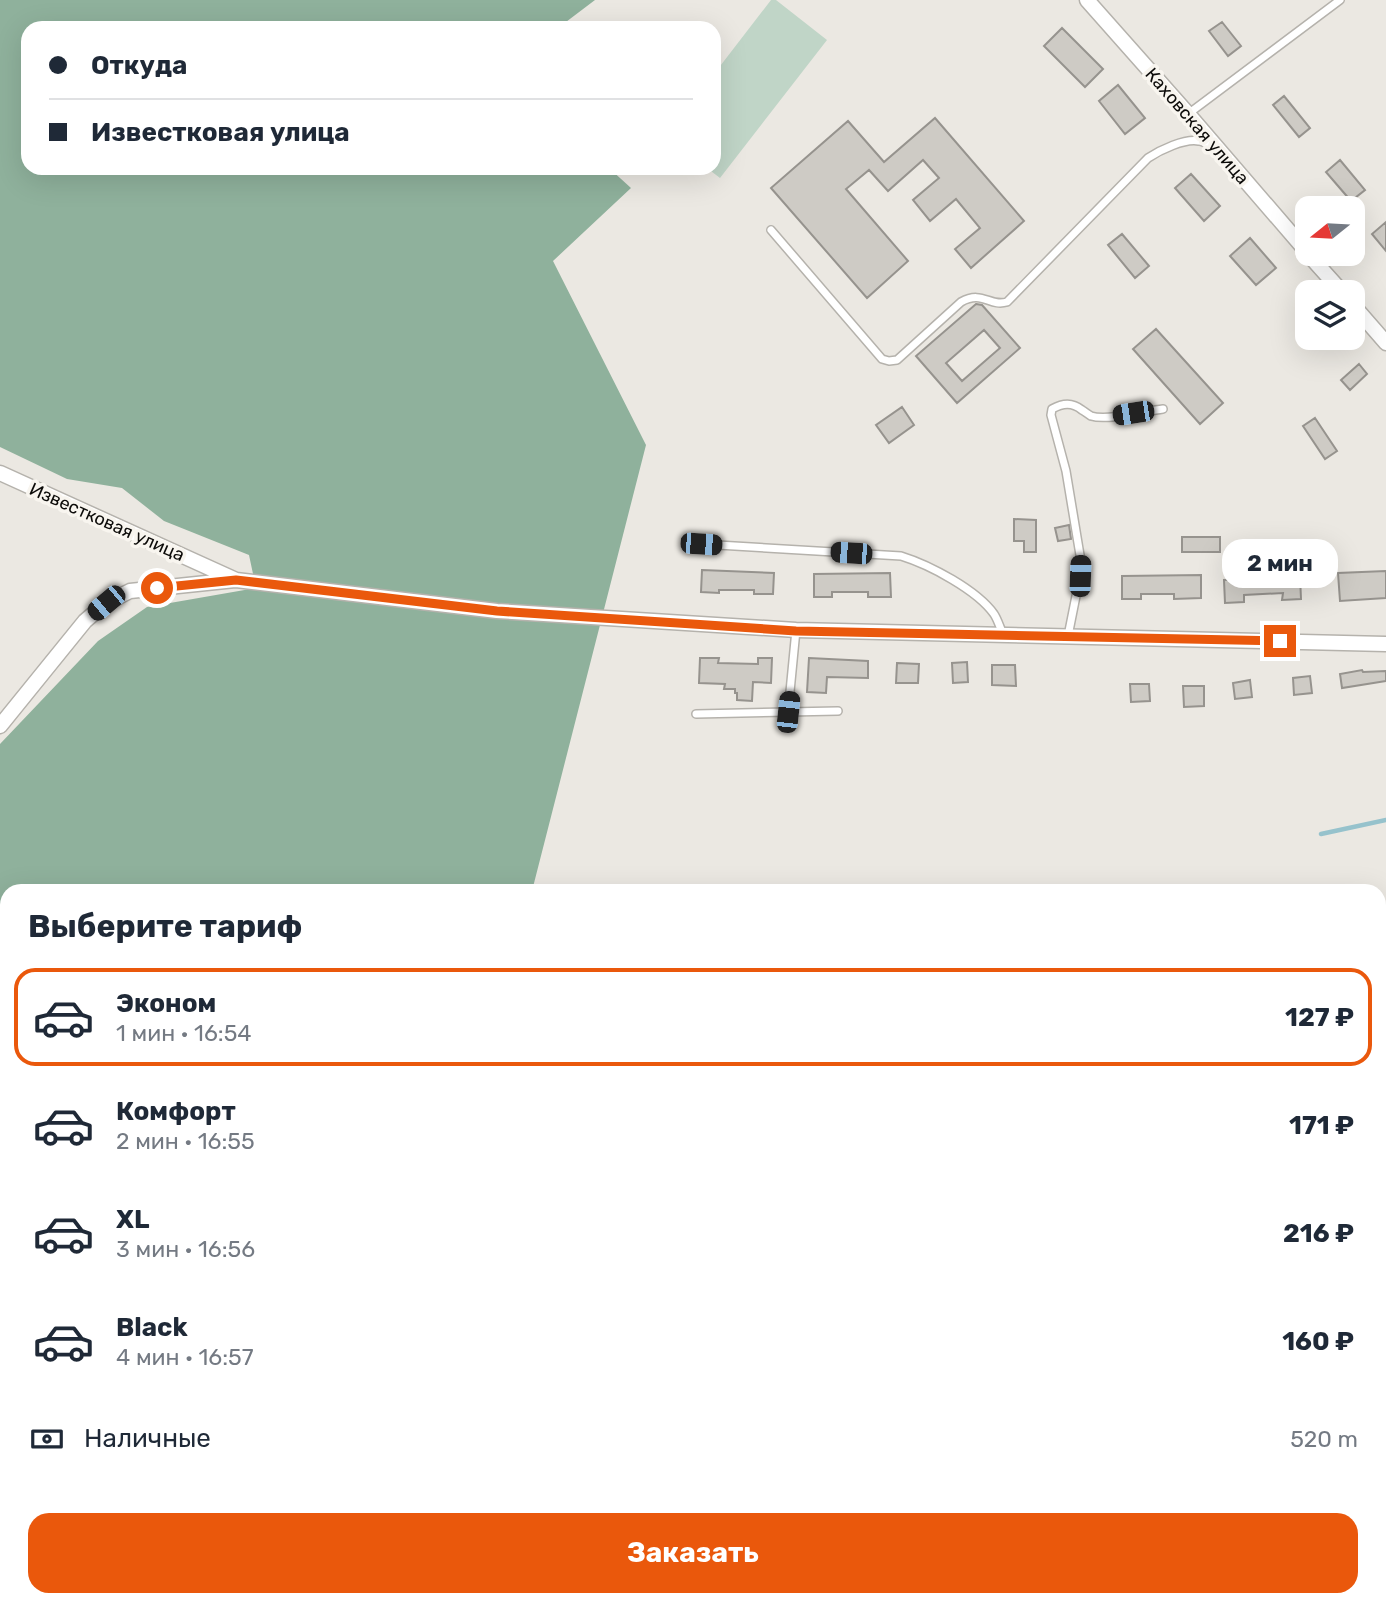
<!DOCTYPE html>
<html lang="ru">
<head>
<meta charset="utf-8">
<style>
  body { margin:0; font-family:Rubik,sans-serif; background:#f6f6f7; color:#1f2937; height:100vh; display:flex; flex-direction:column; font-size:26px; white-space:nowrap }
  * { box-sizing:border-box; margin:0 }
  p { font-size:23px; color:#747a83 }
  .icon { flex:none; width:38px; height:38px; fill:none; stroke:currentColor; stroke-width:2; stroke-linecap:round; stroke-linejoin:round }
  .map { position:relative; flex:1; overflow:hidden }
  .side { position:absolute; left:0px; top:884px; width:1386px; height:723px; display:flex; flex-direction:column; background:#fff; border-radius:21px 21px 0 0; box-shadow:0 7px 28px #0002 }
  .side>* { flex:none }
  .guide { position:absolute; left:21px; top:21px; width:700px; height:154px; border-radius:21px; box-shadow:0 7px 28px #0002; display:grid; align-content:center; height:154px; padding:0 28px; background:#fff }
  .needle { width:46px; rotate:252deg }
  .buttons { position:absolute; left:1295px; top:196px; display:grid; gap:14px }
  .buttons a { display:grid; place-items:center; width:70px; height:70px; border-radius:14px; background:#fff; box-shadow:0 7px 28px #0002; font-size:35px }
  .end { position:absolute; width:32px; height:32px; margin:-16px; border:9px solid #ea580c; background:#fff; box-shadow:0 0 0 4px #fff }
  .from { border-radius:50% }
  .bubble { position:absolute; height:49px; border-radius:21px; background:#fff; box-shadow:0 7px 28px #0002; font-size:23px; font-weight:700; line-height:49px; text-align:center }
  .car { position:absolute; width:21px; height:42px; margin:-21px -10px; border-radius:9px; box-shadow:0 0 5px 2px #0007; background:linear-gradient(#222 24%,#8ab4d8 0 40%,#222 0 76%,#8ab4d8 0 86%,#222 0) }
  .guide b { display:flex; align-items:center; gap:24px; height:66px; font-size:26px }
  .guide b+b { border-top:2px solid #e0e1e3 }
  .guide i { width:18px; height:18px; background:#1f2937 }
  ul { padding:0; list-style:none }
  li { display:flex; align-items:center; gap:21px; height:98px; margin:0 14px 10px; padding:0 14px; border:4px solid transparent; border-radius:21px }
  li div { flex:1 }
  li b { display:block; font-size:26px }
  li em { font-style:normal; font-weight:700 }
  li.active { border-color:#ea580c }
  li>.icon { width:63px; height:63px; stroke-width:1.5 }
  h2 { padding:0 28px; font-size:32px; line-height:84px }
  .pay { display:flex; align-items:center; gap:18px; height:77px; padding:0 28px; font-size:26px }
  .pay p { margin-inline-start:auto }
  .button { display:flex; gap:14px; margin-top:auto; padding:14px 28px }
  .button a { flex:1; height:80px; border-radius:21px; background:#ea580c; color:#fff; font-size:28px; font-weight:700; line-height:80px; text-align:center }
  .map>svg:first-child { display:block }
  .green { fill:#c0d5c7 }
  .forest { fill:#8fb19c }
  .lines { fill:none; stroke-linecap:round; stroke-linejoin:round }
  .stream { stroke:#96c2cc; stroke-width:4.5 }
  .building { fill:#cecbc5; stroke:#96938e; stroke-width:2; fill-rule:evenodd }
  .lane-casing { stroke:#b5b2ac; stroke-width:10 }
  .street-casing { stroke:#b5b2ac; stroke-width:17 }
  .lane { stroke:#fff; stroke-width:7 }
  .street { stroke:#fff; stroke-width:14 }
  .route { stroke:#ea580c; stroke-width:9 }
  .labels { text-anchor:middle; stroke-width:7; stroke-linejoin:round; paint-order:stroke }
  .street-label { font-size:18px; fill:#0c0b09; stroke:#f8f5ef }
</style>
</head>
<body>
<div class="map">
<svg width="1386" height="1605" viewBox="0 0 1386 1605">
  <rect width="100%" height="100%" fill="#ebe8e2"/>
  <path class="green" d="M771 0H776L827 40 720 178 707 168H714V74Z"/>
  <path class="forest" d="M0 0H595L558 28H28V168H609L631 188 553 261 646 445 532 891H7V951H0V744L98 641 147 607 256 588 249 555 164 521 122 488 67 479 0 447Z"/>
  <g class="lines">
    <path class="stream" d="M1321 834 1386 820"/>
  </g>
  <path class="building" d="M1222 22 1241 46 1228 56 1209 31Z
    M1062 28 1103 69 1085 87 1044 46Z
    M1118 85 1145 118 1125 134 1099 101Z
    M1284 96 1310 128 1299 137 1273 105Z
    M935 118 1024 221 971 268 955 249 980 228 956 199 930 221 913 200 939 178 923 160 888 191 869 170 846 189 908 261 867 298 771 188 848 121 884 162Z
    M1340 160 1365 190 1351 201 1326 172Z
    M1191 174 1220 206 1204 221 1175 188Z
    M1386 222V251L1372 234Z
    M1122 234 1149 266 1135 278 1108 245Z
    M1250 238 1276 268 1256 285 1230 256Z
    M976 304 982 305 1020 348 957 403 916 356ZM984 330 1000 348 962 381 946 363Z
    M1156 329 1223 403 1200 424 1133 349Z
    M1359 364 1367 374 1350 390 1341 380Z
    M902 407 914 425 889 443 876 425Z
    M1315 418 1337 451 1325 459 1303 426Z
    M1014 519 1036 520V552H1024V541H1014Z
    M1069 525 1071 539 1058 541 1055 528Z
    M1182 537H1220V552H1182Z
    M702 570 774 573 773 594H754V590H719V593L701 592Z
    M1386 571V598L1340 601 1338 573Z
    M890 573 891 597H868V592H832V597H814V574Z
    M1201 575V598L1174 599V594H1141V599H1122V576Z
    M1300 576 1301 599 1282 600 1283 593 1244 595V602L1225 603 1224 580Z
    M700 658H719L718 663 758 664V658H772L771 683 753 682 752 701 737 700V693H735V689H724L725 684 699 683Z
    M809 658 868 661V678L827 677 826 693 807 692Z
    M967 662 968 682 953 683 952 663Z
    M897 663 919 664 918 683H896Z
    M992 665H1015L1016 686 992 685Z
    M1362 670 1363 672 1386 671V681L1342 688 1340 674Z
    M1310 676 1312 693 1294 695 1293 678Z
    M1250 680 1252 697 1235 699 1233 683Z
    M1130 684H1149L1150 701 1131 702Z
    M1183 686H1204V706L1184 707Z"/>
  <g class="lines">
    <g class="lane-casing">
      <path id="lane" d="M1188 114 1340 0
        M771 230 882 359 889 361 897 360 961 302C983 290 989 307 1007 302L1148 158C1160 150 1185 138 1199 141 1203 141 1206 144 1210 146
        M701 544 901 556C930 565 977 590 994 614 998 620 1000 628 1003 634
        M1068 636 1080 576 1081 561 1066 471 1051 415 1052 409C1063 403 1072 402 1082 410 1084 411 1089 415 1091 416 1108 421 1145 411 1163 409
        M788 712 838 711
        M696 714 788 712 796 630
        M0 1367 7 1219
        M0 1389 7 1388
        M1379 1492 1386 1489
        M237 1600 238 1605
        M1365 1600 1366 1605
        M137 1605 138 1600
        M660 1605 661 1600
        M1195 1605 1205 1601"/>
    </g>
    <g class="street-casing">
      <path id="street" d="M1087 0 1188 114 1307 252
        M1308 254 1342 292
        M1353 305 1386 343
        M0 473 236 580 497 611 796 630 1386 644
        M0 726 85 621 106 603 130 591 235 580"/>
    </g>
    <use href="#lane" class="lane"/>
    <use href="#street" class="street"/>
  </g>
  <g class="lines">
    <path class="route" d="M157 588 236 580 497 611 796 631 1280 641"/>
  </g>
  <g class="labels">
    <g class="street-label">
      <text transform="translate(1197 126) rotate(49)" y="6">Каховская улица</text>
      <text transform="translate(107 522) rotate(24)" y="6">Известковая улица</text>
    </g>
  </g>
</svg>
<div class="buttons">
<a><svg class="needle" viewBox="-14 -14 28 28"><path d="M0-13l5 13h-10z" fill="#e53935"/><path d="M0 13l5-13h-10z" fill="#747a83"/></svg></a>
<a><svg class="icon" aria-label="layers" viewBox="0 0 24 24"><path d="M12 4l9 5-9 5-9-5zM3 14l9 5 9-5"/></svg></a>
</div>
<i class="end from" style="left:157px;top:588px"></i>
<i class="end" style="left:1280px;top:641px"></i>
<div class="bubble" style="left:1222px;top:539px;width:116px">2 мин</div>
<i class="car" style="left:1133px;top:413px;rotate:261deg"></i>
<i class="car" style="left:701px;top:544px;rotate:94deg"></i>
<i class="car" style="left:851px;top:553px;rotate:274deg"></i>
<i class="car" style="left:1080px;top:576px;rotate:2deg"></i>
<i class="car" style="left:106px;top:603px;rotate:230deg"></i>
<i class="car" style="left:788px;top:712px;rotate:6deg"></i>
<div class="guide">
<b><i class="from"></i>Откуда</b>
<b><i></i>Известковая улица</b>
</div>
<section class="side">
<h2>Выберите тариф</h2>
<ul>
<li class="active"><svg class="icon" aria-label="car" viewBox="0 0 24 24"><path d="M5 17H2v-5l4-1 3-4h7l3 4 3 1v5h-3M9 17h6M6 11h13"/><circle cx="7" cy="17" r="2"/><circle cx="17" cy="17" r="2"/></svg><div><b>Эконом</b><p>1 мин · 16:54</p></div><em>127 ₽</em></li>
<li><svg class="icon" aria-label="car" viewBox="0 0 24 24"><path d="M5 17H2v-5l4-1 3-4h7l3 4 3 1v5h-3M9 17h6M6 11h13"/><circle cx="7" cy="17" r="2"/><circle cx="17" cy="17" r="2"/></svg><div><b>Комфорт</b><p>2 мин · 16:55</p></div><em>171 ₽</em></li>
<li><svg class="icon" aria-label="car" viewBox="0 0 24 24"><path d="M5 17H2v-5l4-1 3-4h7l3 4 3 1v5h-3M9 17h6M6 11h13"/><circle cx="7" cy="17" r="2"/><circle cx="17" cy="17" r="2"/></svg><div><b>XL</b><p>3 мин · 16:56</p></div><em>216 ₽</em></li>
<li><svg class="icon" aria-label="car" viewBox="0 0 24 24"><path d="M5 17H2v-5l4-1 3-4h7l3 4 3 1v5h-3M9 17h6M6 11h13"/><circle cx="7" cy="17" r="2"/><circle cx="17" cy="17" r="2"/></svg><div><b>Black</b><p>4 мин · 16:57</p></div><em>160 ₽</em></li>
</ul>
<div class="pay"><svg class="icon" aria-label="cash" viewBox="0 0 24 24"><path d="M3 7h18v10H3z"/><circle cx="12" cy="12" r="2"/></svg>Наличные<p>520 m</p></div>
<div class="button"><a>Заказать</a></div>
</section>
</div>
</body>
</html>
